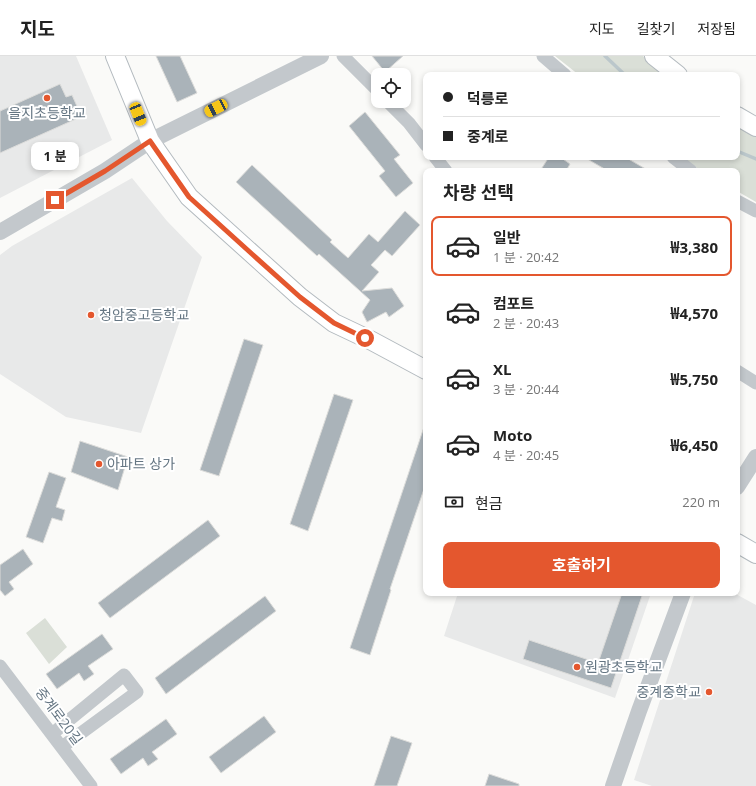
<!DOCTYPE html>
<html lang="ko">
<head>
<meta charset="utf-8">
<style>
  body { margin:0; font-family:"Open Sans","Noto Sans KR",sans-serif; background:#f6f6f6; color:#222; height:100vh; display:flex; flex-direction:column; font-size:15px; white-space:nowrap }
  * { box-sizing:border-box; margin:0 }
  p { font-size:13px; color:#767676 }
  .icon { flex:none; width:22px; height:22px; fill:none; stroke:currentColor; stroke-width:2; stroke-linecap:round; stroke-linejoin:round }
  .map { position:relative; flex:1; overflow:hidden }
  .sheet { position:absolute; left:423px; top:112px; width:317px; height:428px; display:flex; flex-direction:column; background:#fff; border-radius:8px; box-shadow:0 2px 6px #0003 }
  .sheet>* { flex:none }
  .top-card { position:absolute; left:423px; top:16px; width:317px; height:88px; border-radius:8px; box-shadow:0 2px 6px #0003; display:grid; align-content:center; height:88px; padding:0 20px; background:#fff }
  .tools { position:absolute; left:371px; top:12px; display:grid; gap:8px }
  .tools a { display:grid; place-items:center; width:40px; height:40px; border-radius:8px; background:#fff; box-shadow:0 2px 6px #0003; font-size:20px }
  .end { position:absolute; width:18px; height:18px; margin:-9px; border:5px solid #e4572e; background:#fff; box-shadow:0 0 0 2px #fff }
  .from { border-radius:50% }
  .bubble { position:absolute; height:28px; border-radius:8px; background:#fff; box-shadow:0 2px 6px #0003; font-size:13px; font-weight:700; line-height:28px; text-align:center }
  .car { position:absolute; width:12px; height:24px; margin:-12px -6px; border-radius:5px; box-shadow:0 0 3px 1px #0007; background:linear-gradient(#f5c518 24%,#345 0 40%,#f5c518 0 76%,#345 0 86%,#f5c518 0) }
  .top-card b { display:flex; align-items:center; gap:14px; height:38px; font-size:15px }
  .top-card b+b { border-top:1px solid #e0e0e0 }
  .top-card i { width:10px; height:10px; background:#222 }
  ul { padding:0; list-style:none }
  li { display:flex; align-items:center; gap:12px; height:60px; margin:0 8px 6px; padding:0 12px; border:2px solid transparent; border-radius:8px }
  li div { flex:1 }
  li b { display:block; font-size:15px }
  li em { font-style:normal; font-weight:700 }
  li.active { border-color:#e4572e }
  li>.icon { width:36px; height:36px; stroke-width:1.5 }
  h2 { padding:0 20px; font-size:18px; line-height:48px }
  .pay { display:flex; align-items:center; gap:10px; height:44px; padding:0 20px; font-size:15px }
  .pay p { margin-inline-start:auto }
  .action { display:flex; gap:8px; margin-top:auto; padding:8px 20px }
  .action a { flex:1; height:46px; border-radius:8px; background:#e4572e; color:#fff; font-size:16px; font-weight:700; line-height:46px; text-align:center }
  header { display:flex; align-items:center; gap:24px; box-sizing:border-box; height:56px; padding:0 20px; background:#fff; border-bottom:1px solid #e0e0e0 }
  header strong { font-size:19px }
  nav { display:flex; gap:22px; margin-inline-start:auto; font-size:14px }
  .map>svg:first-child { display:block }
  .built { fill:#e8e9e9 }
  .green { fill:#dadfd7 }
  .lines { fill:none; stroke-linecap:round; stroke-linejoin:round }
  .stream { stroke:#bbc7cb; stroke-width:3.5 }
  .building { fill:#aab3b9; stroke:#dcdcda }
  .secondary-casing { stroke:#b3babf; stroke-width:20 }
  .minor { stroke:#c3c8cc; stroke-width:13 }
  .tertiary { stroke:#c3c8cc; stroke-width:16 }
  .secondary { stroke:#fff; stroke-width:18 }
  .route { stroke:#e4572e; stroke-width:5 }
  .poi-dot { fill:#e4572e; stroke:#fff; stroke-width:1.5 }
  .labels { text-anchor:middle; stroke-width:4; stroke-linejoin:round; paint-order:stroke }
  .poi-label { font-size:14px; fill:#657683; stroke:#fff; text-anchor:start }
  .street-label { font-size:14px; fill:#657683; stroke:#fff }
</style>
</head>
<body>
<header>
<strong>지도</strong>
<nav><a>지도</a><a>길찾기</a><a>저장됨</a></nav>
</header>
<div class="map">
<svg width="756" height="730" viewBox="0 0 756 730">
  <rect width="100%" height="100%" fill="#fafaf8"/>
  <path class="built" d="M0 0H76L112 84 0 142Z
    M132 122 167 165 202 201 141 377 66 361 0 318V199L12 190Z
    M458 537H651L615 642 444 580Z
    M695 537H734L756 549V730H652L634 724Z"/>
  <path class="green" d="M555 0H643L665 19H579Z
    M737 65 756 76V146L737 135V115H701L683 101H737Z
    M45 562 67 591 49 608 26 577Z"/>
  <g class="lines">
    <path class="stream" d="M605 0 625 19
      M737 95 756 103"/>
  </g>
  <path class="building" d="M156 0H180L197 37 177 46Z
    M372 0H403L385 16Z
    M60 28 66 41 72 39 80 57 75 60 76 63 0 97V55Z
    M365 56 400 99 394 103 413 127 396 141 379 120 385 115 349 70Z
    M549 101H560L570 108 566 115H540Z
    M584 101H625L649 115H608Z
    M252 109 332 184 330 186 348 202 369 178 378 186 405 155 420 169 392 200 385 194 371 209 379 216 362 235 392 232 404 250 389 261 386 256 367 266 362 256 370 244 319 198 317 200 236 126Z
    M244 283 263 289 219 420 200 414Z
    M334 338 353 344 308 475 290 468Z
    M424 371H426V427L390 533 391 534 370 599 350 592Z
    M80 385 128 401 118 434 71 416Z
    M49 416 66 422 56 451 65 454 62 465 52 462 43 487 26 481Z
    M208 464 220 480 110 562 98 547Z
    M23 493 33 508 9 526 14 533 5 540 0 534V509Z
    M622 537H643L611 632 523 603 529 584 598 607Z
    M265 540 276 555 166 638 155 622Z
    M102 578 113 593 88 610 94 618 84 625 79 617 57 633 46 618Z
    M264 660 276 676 221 717 209 701Z
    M166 663 177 678 152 696 158 703 148 710 143 702 121 718 110 703Z
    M391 680 412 687 397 730H374Z
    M489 718 519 728V730H485Z"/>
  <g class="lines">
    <g class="secondary-casing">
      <path id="secondary" d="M115 0 150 85 189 141 300 241 334 267 372 285 426 314
        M654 0 678 19
        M737 60 756 71
        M737 487 756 498"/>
    </g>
    <path class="minor" d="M343 0 378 35
      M543 0 565 19
      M387 45 409 67 426 89
      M435 101 446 115
      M673 101 691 115
      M737 145 756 155
      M737 315 756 327
      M0 610 91 730
      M52 678 124 619 137 636 62 691"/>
    <path class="tertiary" d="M0 176 105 115 150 85 321 0
      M737 431 756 401
      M613 730 639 655 683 537"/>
    <use href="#secondary" class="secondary"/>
  </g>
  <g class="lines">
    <path class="route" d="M55 144 105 115 150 85 189 141 252 198 300 241 334 267 365 282"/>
  </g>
  <g class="poi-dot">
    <circle cx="47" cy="42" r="4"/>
    <circle cx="91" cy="259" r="4"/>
    <circle cx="99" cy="408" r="4"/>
    <circle cx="577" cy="611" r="4"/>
    <circle cx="709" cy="636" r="4"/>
  </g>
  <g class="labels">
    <g class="poi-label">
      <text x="47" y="62" text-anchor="middle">을지초등학교</text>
      <text x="99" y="264">청암중고등학교</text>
      <text x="107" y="413">아파트 상가</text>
      <text x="585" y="616">원광초등학교</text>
      <text x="701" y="641" text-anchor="end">중계중학교</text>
    </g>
    <g class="street-label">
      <text transform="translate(59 660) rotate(53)" y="5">중계로20길</text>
    </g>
  </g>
</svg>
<div class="tools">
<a><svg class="icon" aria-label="locate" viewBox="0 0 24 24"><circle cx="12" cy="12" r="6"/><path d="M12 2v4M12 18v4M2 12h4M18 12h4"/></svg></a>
</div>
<i class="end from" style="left:365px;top:282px"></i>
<i class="end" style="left:55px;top:144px"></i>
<div class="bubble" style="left:31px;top:86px;width:48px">1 분</div>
<i class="car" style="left:216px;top:52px;rotate:243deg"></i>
<i class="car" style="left:138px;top:58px;rotate:158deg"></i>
<div class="top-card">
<b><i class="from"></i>덕릉로</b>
<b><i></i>중계로</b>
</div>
<section class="sheet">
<h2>차량 선택</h2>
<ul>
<li class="active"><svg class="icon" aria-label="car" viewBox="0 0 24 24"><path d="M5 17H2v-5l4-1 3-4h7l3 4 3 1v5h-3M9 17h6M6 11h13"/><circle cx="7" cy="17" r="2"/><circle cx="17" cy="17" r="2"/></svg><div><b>일반</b><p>1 분 · 20:42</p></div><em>₩3,380</em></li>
<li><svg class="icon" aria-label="car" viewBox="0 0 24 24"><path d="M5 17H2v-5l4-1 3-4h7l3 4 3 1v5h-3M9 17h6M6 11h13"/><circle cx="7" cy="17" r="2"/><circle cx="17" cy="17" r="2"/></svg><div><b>컴포트</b><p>2 분 · 20:43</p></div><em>₩4,570</em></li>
<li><svg class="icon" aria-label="car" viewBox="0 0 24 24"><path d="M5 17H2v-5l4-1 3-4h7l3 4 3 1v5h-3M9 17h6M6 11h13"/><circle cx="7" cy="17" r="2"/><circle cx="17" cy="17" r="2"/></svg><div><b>XL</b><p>3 분 · 20:44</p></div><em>₩5,750</em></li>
<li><svg class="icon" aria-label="car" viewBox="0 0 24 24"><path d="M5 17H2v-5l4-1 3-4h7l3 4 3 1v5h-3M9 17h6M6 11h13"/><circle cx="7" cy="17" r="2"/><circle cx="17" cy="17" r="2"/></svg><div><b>Moto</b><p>4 분 · 20:45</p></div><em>₩6,450</em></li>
</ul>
<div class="pay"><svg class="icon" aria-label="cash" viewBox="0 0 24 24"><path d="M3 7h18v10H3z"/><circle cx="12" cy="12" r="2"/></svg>현금<p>220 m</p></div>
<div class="action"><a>호출하기</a></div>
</section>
</div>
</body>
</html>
